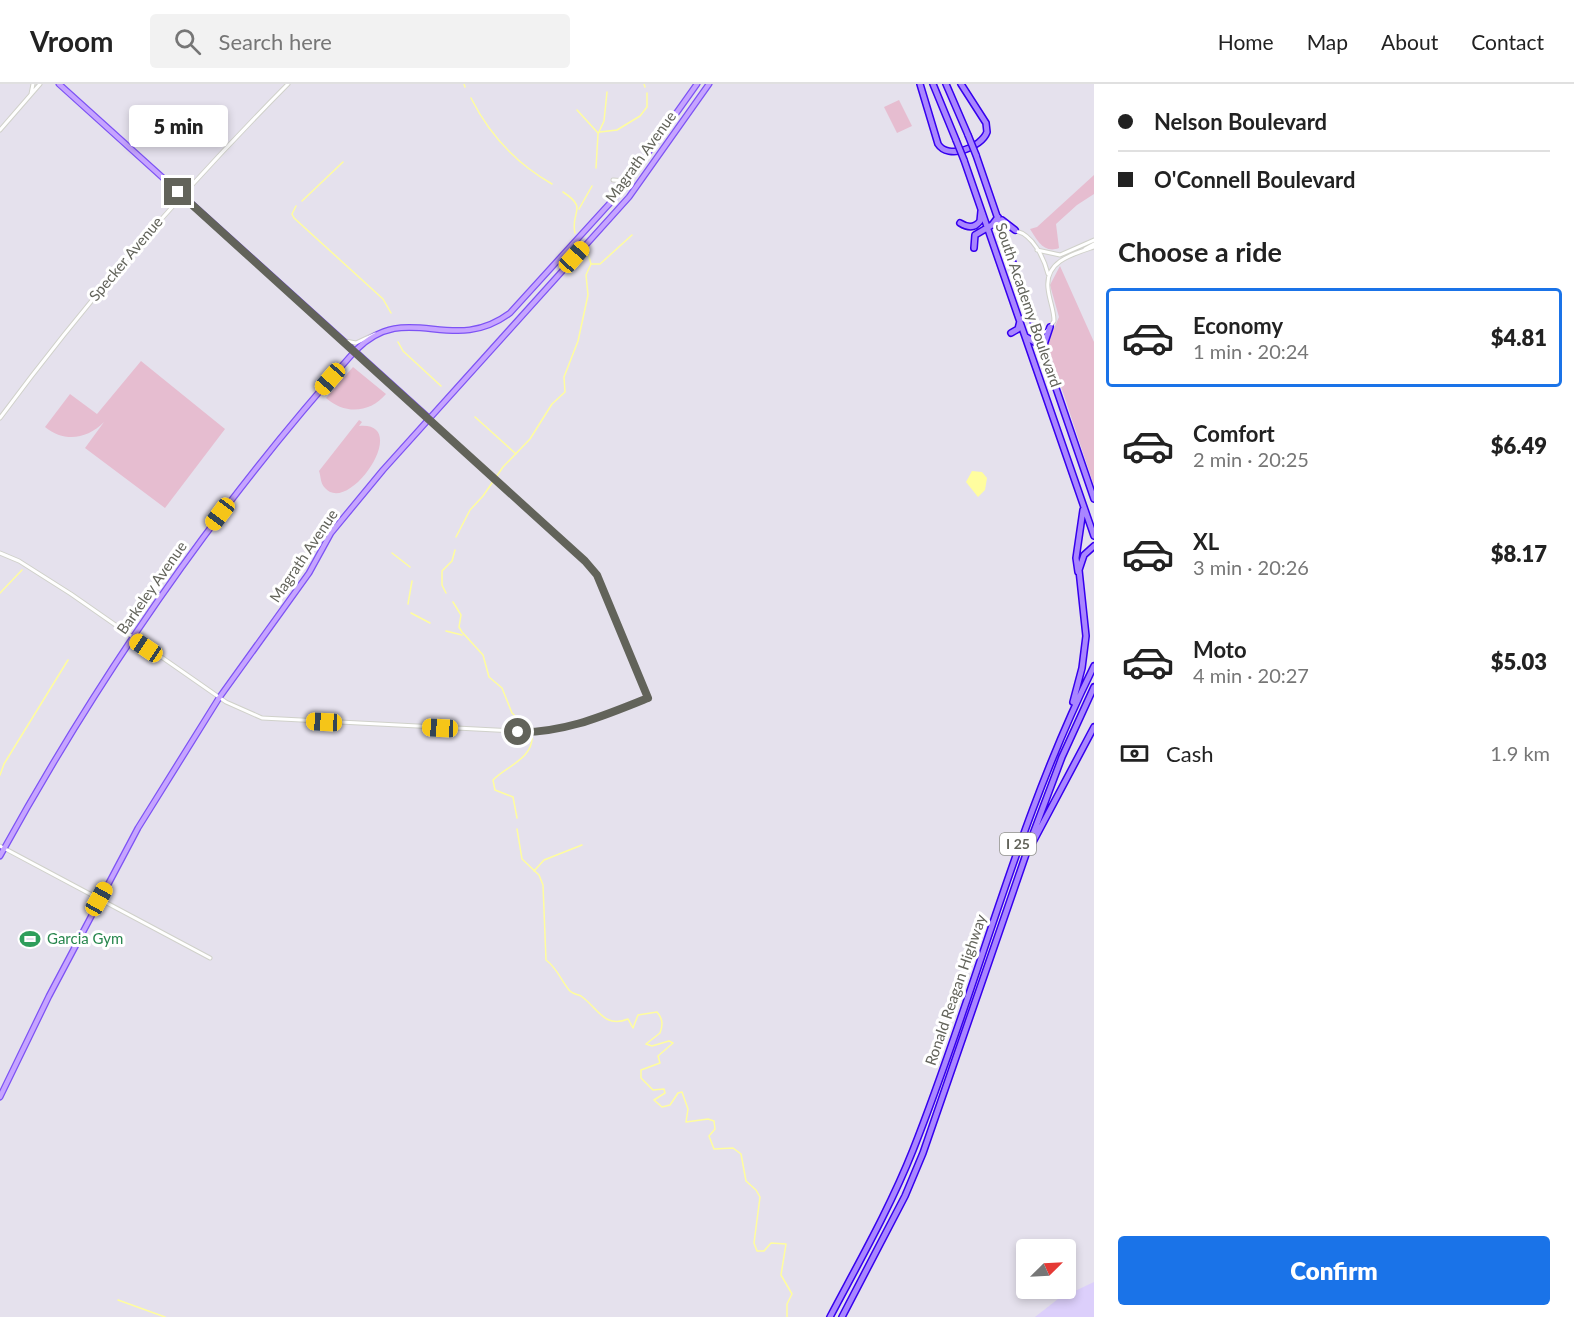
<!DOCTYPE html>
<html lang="en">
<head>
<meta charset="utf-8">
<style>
  body { margin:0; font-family:Lato,sans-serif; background:#f2f2f2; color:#222; height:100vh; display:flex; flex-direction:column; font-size:22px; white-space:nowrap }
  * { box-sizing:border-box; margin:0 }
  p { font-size:20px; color:#767676 }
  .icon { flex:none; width:33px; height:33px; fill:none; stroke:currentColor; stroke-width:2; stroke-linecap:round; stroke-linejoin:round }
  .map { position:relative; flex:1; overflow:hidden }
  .details { display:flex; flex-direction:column; background:#fff; width:480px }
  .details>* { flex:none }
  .hud { display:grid; align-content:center; height:132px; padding:0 24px; background:#fff }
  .needle { width:39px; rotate:66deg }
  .tools { position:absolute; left:1016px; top:1155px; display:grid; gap:12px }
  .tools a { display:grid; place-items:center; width:60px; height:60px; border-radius:6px; background:#fff; box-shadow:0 3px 9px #0003; font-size:30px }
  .end { position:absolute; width:27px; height:27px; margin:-14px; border:8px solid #62635a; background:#fff; box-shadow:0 0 0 3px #fff }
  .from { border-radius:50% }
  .bubble { position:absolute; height:42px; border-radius:6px; background:#fff; box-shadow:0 3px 9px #0003; font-size:20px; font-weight:800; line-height:42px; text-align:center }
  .car { position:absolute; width:18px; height:36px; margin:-18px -9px; border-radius:8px; box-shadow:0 0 4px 2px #0007; background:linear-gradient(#f5c518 24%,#345 0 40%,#f5c518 0 76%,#345 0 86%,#f5c518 0) }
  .hud b { display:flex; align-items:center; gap:21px; height:57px; font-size:22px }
  .hud b+b { border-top:2px solid #e0e0e0 }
  .hud i { width:15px; height:15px; background:#222 }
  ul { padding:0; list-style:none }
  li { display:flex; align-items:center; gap:18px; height:99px; margin:0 12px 9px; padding:0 12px; border:3px solid transparent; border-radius:6px }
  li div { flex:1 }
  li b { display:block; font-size:22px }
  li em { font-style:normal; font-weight:800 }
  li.active { border-color:#1a73e8 }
  li>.icon { width:54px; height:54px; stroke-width:1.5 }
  h2 { padding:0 24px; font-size:27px; line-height:72px }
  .pay { display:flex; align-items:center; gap:15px; height:66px; padding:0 24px; font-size:22px }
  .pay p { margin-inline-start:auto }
  .primary-button { display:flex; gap:12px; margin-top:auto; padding:12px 24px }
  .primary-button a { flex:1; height:69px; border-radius:6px; background:#1a73e8; color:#fff; font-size:24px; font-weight:800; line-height:69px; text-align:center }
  header { display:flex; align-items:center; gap:36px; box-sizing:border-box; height:84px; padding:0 30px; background:#fff; border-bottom:2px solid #e0e0e0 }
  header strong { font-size:28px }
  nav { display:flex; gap:33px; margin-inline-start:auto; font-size:21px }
  .search { width:420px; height:54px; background:#f2f2f2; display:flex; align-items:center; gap:15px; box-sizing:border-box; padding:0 21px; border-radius:6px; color:#767676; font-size:22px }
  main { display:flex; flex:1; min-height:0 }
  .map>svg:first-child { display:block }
  .green { fill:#e6bdd0 }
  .sand { fill:#dccffb }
  .water { fill:#fffd9f }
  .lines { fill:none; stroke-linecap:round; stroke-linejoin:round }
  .stream { stroke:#fffd9f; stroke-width:1.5 }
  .minor-casing { stroke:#d0d1ca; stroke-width:5 }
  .major-casing { stroke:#7d53f4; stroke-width:7 }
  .highway-casing { stroke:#3600ee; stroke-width:8 }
  .minor { stroke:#fff; stroke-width:3 }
  .major { stroke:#c6a4ff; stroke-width:4.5 }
  .highway { stroke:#a986ff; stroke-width:5 }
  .highway-bridge-casing { stroke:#3600ee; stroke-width:8; stroke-linecap:butt }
  .highway-bridge { stroke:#a986ff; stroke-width:5 }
  .route { stroke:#62635a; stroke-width:8 }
  .labels { text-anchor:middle; stroke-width:6; stroke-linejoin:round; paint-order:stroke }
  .shield { fill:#fff; stroke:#91928c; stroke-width:1.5 }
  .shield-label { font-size:14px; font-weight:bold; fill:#62635a }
  .street-label { font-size:15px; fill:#62635a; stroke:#fff }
  .leisure-label { font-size:15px; fill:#27864d; stroke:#fff; text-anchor:start }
</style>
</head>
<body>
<header>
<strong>Vroom</strong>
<div class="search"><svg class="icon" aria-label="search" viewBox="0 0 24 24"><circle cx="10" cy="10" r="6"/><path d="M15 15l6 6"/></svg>Search here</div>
<nav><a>Home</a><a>Map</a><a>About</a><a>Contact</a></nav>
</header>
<main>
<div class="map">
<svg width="1094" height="1233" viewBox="0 0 1094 1233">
  <rect width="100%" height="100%" fill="#e5e1ed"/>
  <path class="green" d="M899 16 912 42 897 49 884 23Z
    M1094 91V110L1077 121 1056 140 1059 164C1044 170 1037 156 1030 145L1037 143Z
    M1060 182 1094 258V402L1047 260 1059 233 1050 201Z
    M141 277 225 345 165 424 85 364 104 338C87 355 65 359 45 343L70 310 97 330Z
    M353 283 386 310C370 329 345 331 326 314Z
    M359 336 362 338 359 342C413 337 349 432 325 404 320 399 321 392 319 387Z"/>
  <path class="sand" d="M1094 1198V1233H1035L1058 1215Z"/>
  <path class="water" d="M972 387 982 388 987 394 985 406 978 413 966 398Z"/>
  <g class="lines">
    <path class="stream" d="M464 0 465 3
      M644 0 645 3
      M471 14C489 50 517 80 552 100
      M577 26 598 49
      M600 48 617 46 640 32 647 23V9
      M596 84 598 50 604 37 607 8
      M563 108C589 125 570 127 575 149
      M302 117 343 78
      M296 122 292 130 294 134 383 215 391 229
      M579 125 592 102
      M591 180H600L632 151
      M398 258 403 267 441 302
      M475 333 516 370
      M456 453 470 426 483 412 503 383 530 355 552 320 565 308 564 293 578 257 588 211 586 191 591 180 587 166
      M392 469 410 483
      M0 509 22 486
      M446 509 442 501V487L452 477 455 466
      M453 518 461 531 459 543 462 548 483 571 489 593 502 604 512 629 528 644
      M408 520 412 497
      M411 529 430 539
      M446 547 462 551
      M0 691 4 680 68 576
      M517 734 513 713 495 706 493 696C507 682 534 674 532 651
      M517 745 522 775 539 791 543 801 546 876C557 884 561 896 569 906 572 910 577 910 581 912 597 923 604 945 628 935L633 944 638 931 657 928C663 935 663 941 660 949L646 960 652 962 669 957 673 959 658 972 660 979 641 986V994L653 1006 664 1005 665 1009 654 1016 662 1023 670 1021 678 1009 682 1008 688 1025 686 1038 708 1035 714 1037 715 1045 709 1052 714 1065 733 1064 741 1070 746 1097 756 1106 760 1113 754 1159 757 1167H764L771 1159 786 1160 781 1191 792 1210 787 1220V1233
      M534 787 544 776 582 761
      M118 1216 165 1233"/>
    <g class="minor-casing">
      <path id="minor" d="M31 10 33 0
        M0 46 40 0
        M613 96 627 97
        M1016 147C1033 151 1044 174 1048 190
        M1085 165 1094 160
        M1037 166 1060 171 1094 156
        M1038 251 1047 247 1054 237C1054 225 1049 216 1048 204 1045 177 1073 170 1094 163
        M345 257 356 259 375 250
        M0 334C88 215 184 105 288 0
        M0 469 19 477 71 510 226 618 262 634 535 648 587 638 648 614 594 486 429 334
        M0 762 210 874"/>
    </g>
    <g class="major-casing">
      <path id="major" d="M59 0 429 334
        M0 772C100 590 217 421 355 267 407 214 451 273 510 229L621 107 697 0
        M0 1013 49 912 138 744 219 614 309 489 331 449 383 386 629 113 709 0"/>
    </g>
    <g class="highway-casing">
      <path id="highway" d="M920 0 938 60C948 76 981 64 987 48L986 39 961 0
        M933 0 956 56
        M946 0 968 51
        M976 71 1094 415
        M964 76 1094 452
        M1002 136 1015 146
        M960 139C968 144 975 144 980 137L981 127
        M974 164 975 151 992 141 998 133
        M1011 249 1018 245 1020 237
        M1026 253 1043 263
        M1043 264 1050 243
        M1078 488 1076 474 1083 426
        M1073 618 1082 584 1086 552 1079 486 1084 471 1094 462
        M1033 758 1094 643
        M830 1233C859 1178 890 1124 913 1066 977 905 1017 737 1094 582
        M842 1233 905 1112 923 1069 1033 750 1062 673 1094 603"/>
    </g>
    <use href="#minor" class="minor"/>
    <use href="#major" class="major"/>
    <use href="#highway" class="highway"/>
    <g class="highway-bridge-casing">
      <path id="highway-bridge" d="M968 51 976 71
        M956 56 964 76"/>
    </g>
    <use href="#highway-bridge" class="highway-bridge"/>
  </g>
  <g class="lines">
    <path class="route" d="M178 108 585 477 597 491 648 614C605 631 565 649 518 648"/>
  </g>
  <defs>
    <g id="stadium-bare" transform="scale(1.62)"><path d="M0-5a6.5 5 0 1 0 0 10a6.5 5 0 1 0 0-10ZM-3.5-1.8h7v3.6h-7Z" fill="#2e9e5b" stroke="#fff" stroke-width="2.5" paint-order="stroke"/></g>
  </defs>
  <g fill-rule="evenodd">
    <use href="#stadium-bare" x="30" y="855"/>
  </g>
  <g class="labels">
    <rect class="shield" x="1000" y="749" width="36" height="22" rx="4.5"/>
    <g class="shield-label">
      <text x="1018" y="765">I 25</text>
    </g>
    <g class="street-label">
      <text transform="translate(641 73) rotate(-54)" y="5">Magrath Avenue</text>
      <text transform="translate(126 175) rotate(-50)" y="5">Specker Avenue</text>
      <text transform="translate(1028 221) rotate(71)" y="5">South Academy Boulevard</text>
      <text transform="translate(304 472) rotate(-56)" y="5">Magrath Avenue</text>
      <text transform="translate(152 504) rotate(-55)" y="5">Barkeley Avenue</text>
      <text transform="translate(956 906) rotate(-71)" y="5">Ronald Reagan Highway</text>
    </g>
    <g class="leisure-label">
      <text x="47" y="860">Garcia Gym</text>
    </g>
  </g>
</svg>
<div class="tools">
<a><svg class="needle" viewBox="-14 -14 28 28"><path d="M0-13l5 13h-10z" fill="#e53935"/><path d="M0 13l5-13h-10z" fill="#767676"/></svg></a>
</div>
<i class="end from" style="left:518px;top:648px"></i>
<i class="end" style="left:178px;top:108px"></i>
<div class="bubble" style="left:129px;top:21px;width:99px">5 min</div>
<i class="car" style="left:574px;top:173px;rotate:42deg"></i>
<i class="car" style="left:330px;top:295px;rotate:221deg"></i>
<i class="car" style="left:220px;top:430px;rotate:217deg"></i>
<i class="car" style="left:146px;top:564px;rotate:304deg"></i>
<i class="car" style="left:324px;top:638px;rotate:273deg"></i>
<i class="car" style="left:440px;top:644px;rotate:273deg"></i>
<i class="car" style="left:99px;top:815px;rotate:29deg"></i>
</div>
<section class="details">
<div class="hud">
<b><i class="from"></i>Nelson Boulevard</b>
<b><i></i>O'Connell Boulevard</b>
</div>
<h2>Choose a ride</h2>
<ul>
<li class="active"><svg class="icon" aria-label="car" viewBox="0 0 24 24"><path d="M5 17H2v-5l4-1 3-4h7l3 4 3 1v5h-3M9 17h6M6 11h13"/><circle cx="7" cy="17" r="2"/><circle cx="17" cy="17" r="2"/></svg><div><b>Economy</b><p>1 min · 20:24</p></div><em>$4.81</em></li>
<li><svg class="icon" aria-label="car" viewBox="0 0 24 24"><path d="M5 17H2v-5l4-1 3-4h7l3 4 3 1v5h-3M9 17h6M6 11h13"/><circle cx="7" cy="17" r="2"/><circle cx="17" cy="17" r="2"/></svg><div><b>Comfort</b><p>2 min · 20:25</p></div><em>$6.49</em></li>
<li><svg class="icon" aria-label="car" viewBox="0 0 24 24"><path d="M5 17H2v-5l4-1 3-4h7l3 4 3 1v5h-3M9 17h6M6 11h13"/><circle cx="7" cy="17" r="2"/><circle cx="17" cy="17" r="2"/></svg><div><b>XL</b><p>3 min · 20:26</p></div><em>$8.17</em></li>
<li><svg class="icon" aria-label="car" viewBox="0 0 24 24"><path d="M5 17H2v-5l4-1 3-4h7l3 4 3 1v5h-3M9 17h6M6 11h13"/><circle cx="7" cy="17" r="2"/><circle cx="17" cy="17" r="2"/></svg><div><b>Moto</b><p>4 min · 20:27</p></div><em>$5.03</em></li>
</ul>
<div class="pay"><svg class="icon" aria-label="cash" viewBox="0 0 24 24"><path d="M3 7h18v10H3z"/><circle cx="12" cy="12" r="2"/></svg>Cash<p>1.9 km</p></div>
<div class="primary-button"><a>Confirm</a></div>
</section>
</main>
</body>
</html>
